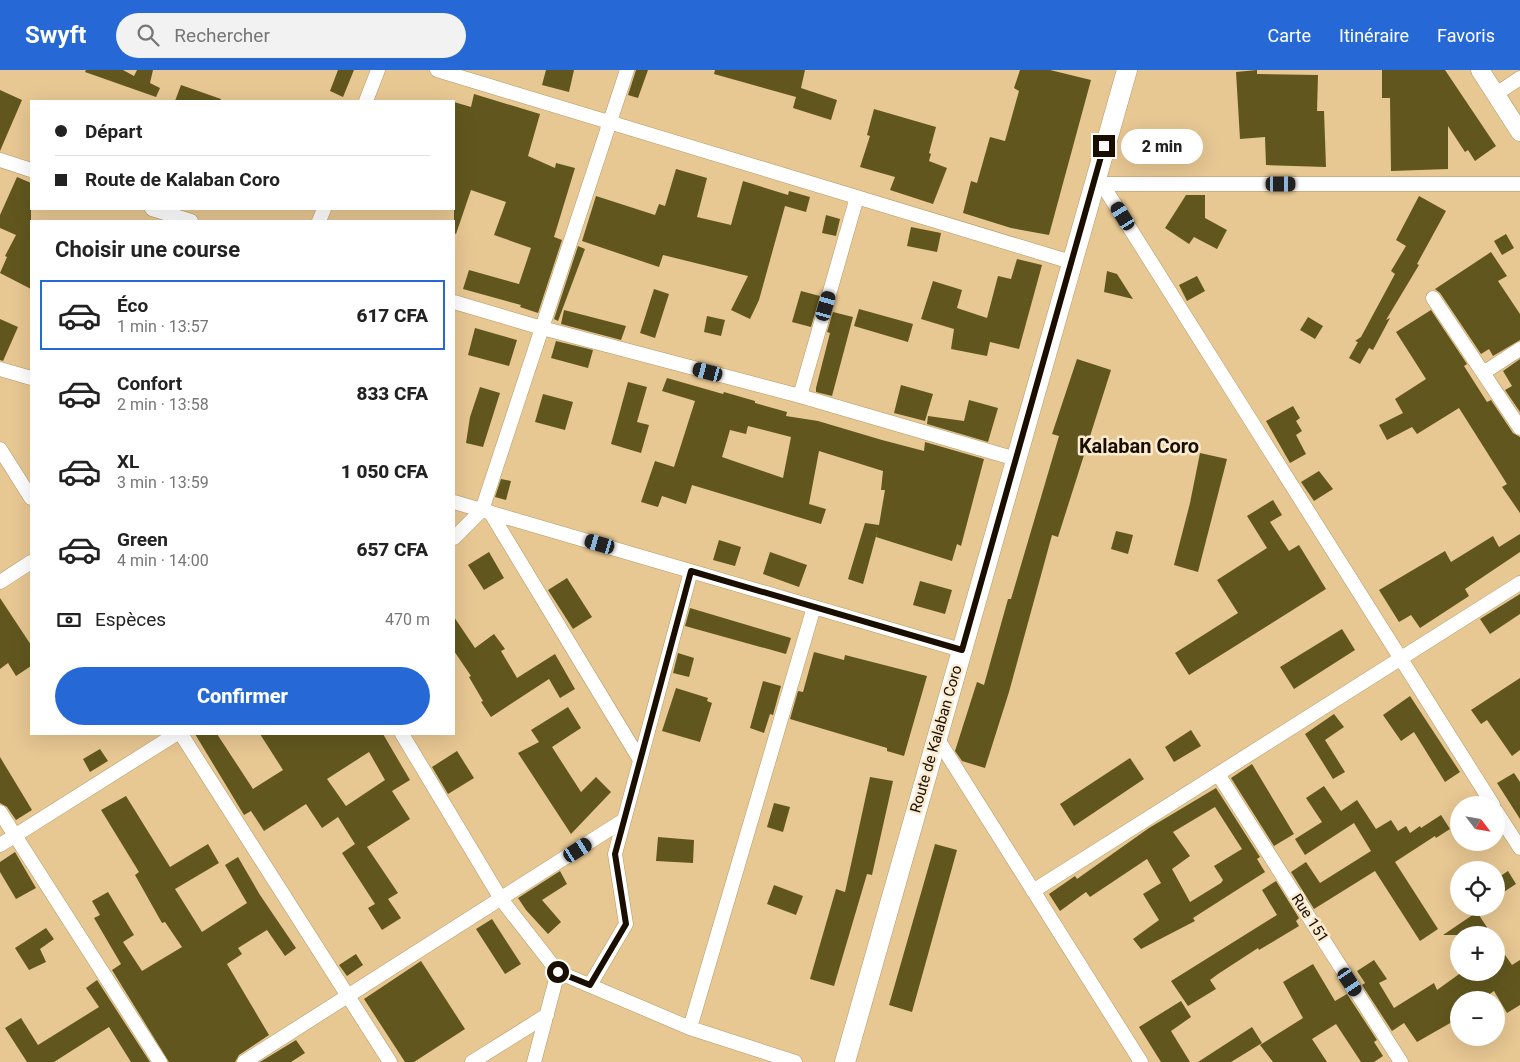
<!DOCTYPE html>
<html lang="fr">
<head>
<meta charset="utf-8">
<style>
  body { margin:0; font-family:Roboto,sans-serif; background:#f2f2f2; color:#222; height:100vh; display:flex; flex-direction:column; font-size:19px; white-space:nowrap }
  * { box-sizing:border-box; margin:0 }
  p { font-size:16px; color:#767676 }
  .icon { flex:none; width:28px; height:28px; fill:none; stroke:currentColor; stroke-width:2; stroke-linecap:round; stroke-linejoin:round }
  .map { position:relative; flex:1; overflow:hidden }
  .sheet { position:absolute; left:30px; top:150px; width:425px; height:515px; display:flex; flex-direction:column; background:#fff; border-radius:0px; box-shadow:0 5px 20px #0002 }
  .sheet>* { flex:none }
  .top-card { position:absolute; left:30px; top:30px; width:425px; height:110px; border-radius:0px; box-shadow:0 5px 20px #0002; display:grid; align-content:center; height:110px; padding:0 25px; background:#fff }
  .needle { width:32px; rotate:121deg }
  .buttons { position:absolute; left:1450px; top:726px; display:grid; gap:10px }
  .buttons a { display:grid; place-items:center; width:55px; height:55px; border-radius:50%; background:#fff; box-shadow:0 5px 20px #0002; font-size:25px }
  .end { position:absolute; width:22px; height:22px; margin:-11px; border:6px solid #190e00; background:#fff; box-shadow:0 0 0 2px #fff }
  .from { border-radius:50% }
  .bubble { position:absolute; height:35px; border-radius:18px; background:#fff; box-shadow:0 5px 20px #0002; font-size:16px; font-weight:800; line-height:35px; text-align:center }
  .car { position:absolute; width:15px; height:30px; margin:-15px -8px; border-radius:6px; box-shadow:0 0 4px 1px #0007; background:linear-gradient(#222 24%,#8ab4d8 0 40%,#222 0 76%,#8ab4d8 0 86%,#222 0) }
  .top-card b { display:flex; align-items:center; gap:18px; height:48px; font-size:19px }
  .top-card b+b { border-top:1px solid #e0e0e0 }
  .top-card i { width:12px; height:12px; background:#222 }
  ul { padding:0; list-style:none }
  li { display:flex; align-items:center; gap:15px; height:70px; margin:0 10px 8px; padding:0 15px; border:2px solid transparent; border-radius:0px }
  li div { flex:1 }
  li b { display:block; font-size:19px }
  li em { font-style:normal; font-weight:800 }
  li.current { border-color:#2669d6 }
  li>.icon { width:45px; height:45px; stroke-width:1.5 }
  h2 { padding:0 25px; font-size:22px; line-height:60px }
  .pay { display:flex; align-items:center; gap:12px; height:55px; padding:0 25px; font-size:19px }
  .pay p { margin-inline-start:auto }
  .button { display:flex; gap:10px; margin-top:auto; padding:10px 25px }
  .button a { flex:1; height:58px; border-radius:30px; background:#2669d6; color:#fff; font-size:20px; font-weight:800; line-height:58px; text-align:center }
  header { display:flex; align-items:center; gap:30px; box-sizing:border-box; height:70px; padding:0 25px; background:#2669d6; color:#fff }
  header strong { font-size:24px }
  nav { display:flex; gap:28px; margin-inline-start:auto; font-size:18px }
  .search { width:350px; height:45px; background:#f2f2f2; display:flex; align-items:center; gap:12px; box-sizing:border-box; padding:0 18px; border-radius:28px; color:#767676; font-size:19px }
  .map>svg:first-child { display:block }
  .building { fill:#61571e; fill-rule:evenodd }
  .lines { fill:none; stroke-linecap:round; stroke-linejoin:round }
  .minor-casing { stroke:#b69764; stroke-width:15 }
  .tertiary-casing { stroke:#b69764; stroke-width:19 }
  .secondary-casing { stroke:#b69764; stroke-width:21 }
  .minor { stroke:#fff; stroke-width:14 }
  .tertiary { stroke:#fff; stroke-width:18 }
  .secondary { stroke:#fff; stroke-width:20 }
  .route { stroke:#190e00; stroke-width:6 }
  .labels { text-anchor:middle; stroke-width:5; stroke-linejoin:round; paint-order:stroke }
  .street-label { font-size:15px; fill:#190e00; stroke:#fbebd0 }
  .district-label { font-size:20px; font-weight:bold; fill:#190e00; stroke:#fbebd0 }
</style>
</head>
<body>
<header>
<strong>Swyft</strong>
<div class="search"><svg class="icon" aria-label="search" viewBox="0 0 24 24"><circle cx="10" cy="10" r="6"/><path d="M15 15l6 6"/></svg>Rechercher</div>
<nav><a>Carte</a><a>Itinéraire</a><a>Favoris</a></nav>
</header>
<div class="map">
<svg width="1520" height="992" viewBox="0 0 1520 992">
  <rect width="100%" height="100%" fill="#e7c792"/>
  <path class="building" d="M86 0H123L134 6 137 0H153L150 13 160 18 156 27 85 2Z
    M338 0H354L343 27 330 21Z
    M546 0H574L569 22 542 15Z
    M636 0H648L638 28 628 25Z
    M715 0H805L801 18 837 30 831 50 793 38 796 27 714 4Z
    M1020 0H1050L1091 10 1049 165 1011 158 963 143 971 111 977 113 990 67 1005 71 1019 21 1014 18Z
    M1257 0V4L1318 5 1317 41H1324L1326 97 1266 95 1265 67 1240 69 1236 2Z
    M1382 0H1445L1496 76 1475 91 1468 80 1465 82 1448 56V99L1391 101 1390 28H1382Z
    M181 15 221 29 220 31H175Z
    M0 20 22 30 0 81Z
    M474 24 540 44 528 86 555 98 556 93 575 98 554 167 562 170 538 243 520 237 521 235 463 219 469 200 519 214 531 178 494 165 506 132 471 120 456 164 454 163V32L471 37Z
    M874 39 936 57 929 83 931 84 929 91 947 98 933 134 890 120 895 107 860 97 870 66 867 65Z
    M676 99 707 108 697 147 731 155 743 111 788 125 789 121 810 127 806 142 785 136 759 230 750 249 731 240 748 206 663 185 659 197 582 171 596 126 655 145 659 134 665 136Z
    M17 107 31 113V219L0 203 7 187 5 186 16 165 0 158V145Z
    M1186 125H1205V148L1227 160 1217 179 1194 167 1189 174 1165 158Z
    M1419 126 1446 141 1417 194 1419 195 1386 250 1390 248 1373 280 1369 278 1360 294 1349 288 1358 272 1355 271 1361 267 1395 204 1391 201 1406 176 1396 170Z
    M826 145 840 149 836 166 822 163Z
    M911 157 941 163 937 182 907 176Z
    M1506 164 1514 178 1502 185 1494 171Z
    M578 176 585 179 558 251 554 249Z
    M1491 182 1507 206 1498 211 1520 244V270L1493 286 1489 279 1481 284 1440 223 1435 219Z
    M1017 189 1042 195 1019 279 990 272 987 286 951 279 954 259 921 249 933 211 962 220 957 238 987 248 998 206 1011 209Z
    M1107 201 1117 204 1133 229 1104 222Z
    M1197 206 1205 221 1187 231 1179 215Z
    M654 219 669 224 655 268 640 263Z
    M801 221 820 226 811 257 792 252Z
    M859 239 913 254 908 272 854 256Z
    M564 240 626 256 621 270 561 254Z
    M1431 240 1467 294 1464 296 1487 332 1491 330 1513 363 1520 367V443L1502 417 1507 414 1459 338 1417 364 1412 357 1387 370 1379 355 1403 343 1395 329 1426 309 1396 262Z
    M833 242 853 247 832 326 816 322V318L830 263 827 262Z
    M707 246 725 250 721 266 704 262Z
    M1308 247 1323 256 1315 269 1300 260Z
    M0 249 18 257 3 291 0 290Z
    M475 258 517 270 509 296 468 285Z
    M556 271 593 280 588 298 551 288Z
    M1077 289 1111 300 1058 467 1052 465 1009 622 985 698 962 691 955 681 977 612 984 615 1008 529H1011L1059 366 1052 364Z
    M1520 289V342L1505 320 1512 316 1503 301Z
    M667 308 723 324 724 322 755 331V333L787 342 786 346 818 351 882 370 924 381 925 372 984 389 961 476 957 474 952 491 876 467 878 459 863 514 848 509 865 453 879 455 885 420H881L883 401 819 381 809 434 826 439 821 454 692 415 686 434 662 426 658 437 641 432 655 391 674 397 695 331 662 321ZM748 356 791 367 783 408 722 387 730 360 746 364Z
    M628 312 647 317 637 352 649 355 641 383 611 374Z
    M901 315 933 324 925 351 894 343Z
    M480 317 500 323 483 377 466 373 470 347Z
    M543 324 573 332 565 360 535 352Z
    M969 330 998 338 988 372 927 354 928 346 964 351Z
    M1293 336 1300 348 1296 351 1302 361 1296 365 1306 384 1290 393 1266 351Z
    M1200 383 1227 389 1198 502 1174 495 1190 433Z
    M1319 401 1333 419 1314 431 1301 412Z
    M501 409 511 411 506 430 495 427Z
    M1273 430 1282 445 1270 452 1289 481 1299 475 1326 519 1189 605 1175 583 1238 543 1217 510 1267 478 1247 446Z
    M1116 461 1133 465 1128 484 1111 479Z
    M1520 464V482L1465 519 1469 526 1420 558 1411 545 1399 552 1379 520 1445 481 1451 492 1493 466 1499 477Z
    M719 470 741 477 735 496 713 490Z
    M489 482 504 508 484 520 468 495Z
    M770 482 807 495 799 517 763 504Z
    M567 508 592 547 573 559 548 520Z
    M920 511 952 520 945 544 913 535Z
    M1520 524V544L1490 564 1480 549Z
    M0 528 31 575V596L16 606 8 593 0 599Z
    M690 538 791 568 786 584 685 556Z
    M454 547 475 578 494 564 505 579 501 581 517 608 555 584 575 619 560 628 549 609 491 647 481 632 483 631 469 607 471 606 454 581Z
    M1342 559 1355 580 1294 619 1280 597Z
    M814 582 844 590 845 585 927 606 904 686 887 681V678L790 649 798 621 803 622Z
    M678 583 694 588 689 607 673 603Z
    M1520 608V680L1512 686 1487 650 1481 654 1471 640Z
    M763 611 781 616 773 645 770 644 764 663 750 658Z
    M676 618 708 628 707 631 712 633 700 672 662 661Z
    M1410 626 1460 702 1445 712 1414 662 1401 671 1383 645Z
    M568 637 581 658 552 677 581 722 596 707 611 722 571 764 518 683 539 672 531 660Z
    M1334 644 1344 657 1325 670 1345 702 1333 709 1305 664Z
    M1191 660 1201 676 1174 692 1165 677Z
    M195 664H217L253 719 283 700 260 664H383L410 710 392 721 410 749 367 777 398 823 388 829 401 848 382 860 368 838 375 834 342 783 355 774 338 747 322 758 306 734 264 761 251 741 244 745ZM369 682 385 710 346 736 327 709Z
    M100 679 108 691 90 702 83 689Z
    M457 681 474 708 448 724 432 697Z
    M0 687 32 740 16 750 7 737 0 733Z
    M1130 688 1144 709 1074 756 1060 734Z
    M1252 694 1294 764 1274 776 1231 708Z
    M1514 703 1520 712V749L1497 713Z
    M870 707 893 711 872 805 867 804 834 916 810 909 836 819 845 822Z
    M1324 716 1341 741 1357 730 1376 759 1391 750 1398 761 1406 756 1410 763 1420 756 1421 758 1441 745 1450 759 1436 768 1435 766 1395 792 1438 859 1420 871 1375 801 1314 839 1291 802 1306 792 1320 813 1371 781 1354 753 1305 785 1295 769 1322 752 1306 728Z
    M1216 718 1260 787 1257 789 1265 802 1193 848 1195 851 1141 879 1133 869 1159 850 1143 824 1161 813 1147 789 1090 827 1086 822 1060 841 1049 824 1075 806 1077 809 1149 758ZM1215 737 1242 779 1214 796 1223 810 1221 813 1190 832 1172 799 1190 786 1173 762Z
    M126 726 170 797 208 774 219 793 175 819 202 862 247 833 225 795 238 787 260 825 296 878 285 886 267 860 238 878 242 884 227 894 269 965 239 985 235 992H169L112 900 121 894 94 848 100 845 92 831 108 822 134 865 123 872 142 901 182 877 165 852 162 853 135 805 139 802 101 740Z
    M774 733 790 737 783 762 767 757Z
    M658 767 694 770 693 793 656 791Z
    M935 774 957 780 912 942 889 935Z
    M15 782 36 818 16 829 0 802V792Z
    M560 801 567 814 542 830 561 852 548 864 526 840 518 828Z
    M1508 801 1516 814 1496 827V809Z
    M1276 811 1299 848 1296 851 1299 856 1259 880 1258 878 1218 904 1210 910 1216 919 1188 936 1171 911 1277 845 1262 820Z
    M774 815 803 826 796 845 767 834Z
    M1477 842 1492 865H1443Z
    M492 849 521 894 505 904 476 859Z
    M46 858 54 869 40 879 46 892 29 900 15 878Z
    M1496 872 1512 895 1520 890V935L1507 943 1494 921 1481 930H1459V948L1417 972 1404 953 1392 961 1362 915 1365 913 1357 901 1374 890 1387 909 1379 913 1394 938 1434 913 1437 920 1462 902H1496Z
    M356 884 363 895 347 906 339 895Z
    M421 891 465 959 414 992H405L364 929Z
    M1313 894 1335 931 1347 924 1377 970 1374 972 1383 986 1374 992H1361L1336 954 1312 969 1327 992H1273L1260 975 1303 948 1283 912Z
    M97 910 150 992H131L109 957 54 992H27L5 958 21 948 38 975 99 937 86 918Z
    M1181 931 1191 947 1171 961 1190 992H1161L1139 957Z
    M1252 957 1262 973 1231 992H1198Z
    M296 970 305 983 291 992H260Z"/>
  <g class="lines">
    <g class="minor-casing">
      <path id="minor" d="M437 0 1071 192
        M1496 24 1520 8
        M366 31 378 0
        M0 90 31 100
        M1096 114H1520
        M1102 114 1493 735
        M152 139 191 151
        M319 151 324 139
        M1433 228 1520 358
        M454 232 542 258 800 326 1016 389
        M0 299 31 308
        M1483 303 1520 279
        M800 326 857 127
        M0 379 31 428
        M454 432 961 580
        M490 442 640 690
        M454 468 482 440 627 0
        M0 512 31 492
        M181 664 390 992
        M402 664 501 829 558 902 690 958 795 992
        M937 668 1141 992
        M1218 704 1401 992
        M1496 741 1520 778
        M0 742 160 992
        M0 775 176 664
        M1033 821 1520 513
        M590 915 626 854 615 784 691 501
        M690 958 814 537
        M244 992 624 750
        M472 992 547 945
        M534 992 558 902"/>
    </g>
    <g class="tertiary-casing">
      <path id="tertiary" d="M1480 0 1520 62"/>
    </g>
    <g class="secondary-casing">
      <path id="secondary" d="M845 992 1127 0"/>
    </g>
    <use href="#minor" class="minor"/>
    <use href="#tertiary" class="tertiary"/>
    <use href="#secondary" class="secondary"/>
  </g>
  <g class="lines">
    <path class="route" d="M558 902 590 915 626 854 615 784 691 501 962 580 1104 76"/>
  </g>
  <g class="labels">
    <g class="street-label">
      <text transform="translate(936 669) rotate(-74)" y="5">Route de Kalaban Coro</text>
      <text transform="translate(1310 848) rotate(57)" y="5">Rue 151</text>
    </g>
    <g class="district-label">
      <text x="1139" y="383">Kalaban Coro</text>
    </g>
  </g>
</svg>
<div class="buttons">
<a><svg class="needle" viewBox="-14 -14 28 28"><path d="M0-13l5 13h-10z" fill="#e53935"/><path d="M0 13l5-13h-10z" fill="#767676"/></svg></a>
<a><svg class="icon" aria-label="locate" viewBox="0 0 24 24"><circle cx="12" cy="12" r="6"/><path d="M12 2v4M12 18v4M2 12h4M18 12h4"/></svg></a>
<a>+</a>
<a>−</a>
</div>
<i class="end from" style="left:558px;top:902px"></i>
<i class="end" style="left:1104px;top:76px"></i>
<div class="bubble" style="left:1121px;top:59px;width:82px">2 min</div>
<i class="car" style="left:1281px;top:114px;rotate:90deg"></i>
<i class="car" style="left:1123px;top:146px;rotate:328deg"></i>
<i class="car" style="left:826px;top:236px;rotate:16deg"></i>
<i class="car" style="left:708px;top:302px;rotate:285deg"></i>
<i class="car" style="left:600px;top:474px;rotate:286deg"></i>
<i class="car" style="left:578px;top:780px;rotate:57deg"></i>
<i class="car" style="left:1350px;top:912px;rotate:147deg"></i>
<div class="top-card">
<b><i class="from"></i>Départ</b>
<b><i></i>Route de Kalaban Coro</b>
</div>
<section class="sheet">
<h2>Choisir une course</h2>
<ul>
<li class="current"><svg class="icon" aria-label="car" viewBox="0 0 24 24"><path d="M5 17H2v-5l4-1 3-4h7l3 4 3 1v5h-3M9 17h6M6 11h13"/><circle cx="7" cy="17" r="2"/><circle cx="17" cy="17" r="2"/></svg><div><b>Éco</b><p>1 min · 13:57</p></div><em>617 CFA</em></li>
<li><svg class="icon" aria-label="car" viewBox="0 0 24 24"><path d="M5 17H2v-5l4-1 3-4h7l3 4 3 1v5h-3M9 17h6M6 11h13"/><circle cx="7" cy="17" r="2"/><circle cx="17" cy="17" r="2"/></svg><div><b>Confort</b><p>2 min · 13:58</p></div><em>833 CFA</em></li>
<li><svg class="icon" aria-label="car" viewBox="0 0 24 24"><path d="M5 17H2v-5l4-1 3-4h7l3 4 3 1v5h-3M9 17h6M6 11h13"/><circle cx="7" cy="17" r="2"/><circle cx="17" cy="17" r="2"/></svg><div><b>XL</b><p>3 min · 13:59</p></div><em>1 050 CFA</em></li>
<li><svg class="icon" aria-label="car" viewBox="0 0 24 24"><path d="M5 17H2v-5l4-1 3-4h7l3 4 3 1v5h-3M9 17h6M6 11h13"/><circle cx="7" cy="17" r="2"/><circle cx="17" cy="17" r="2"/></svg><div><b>Green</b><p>4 min · 14:00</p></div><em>657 CFA</em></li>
</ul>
<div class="pay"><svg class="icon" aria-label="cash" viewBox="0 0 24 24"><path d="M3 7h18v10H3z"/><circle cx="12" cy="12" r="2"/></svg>Espèces<p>470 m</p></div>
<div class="button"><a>Confirmer</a></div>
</section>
</div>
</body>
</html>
